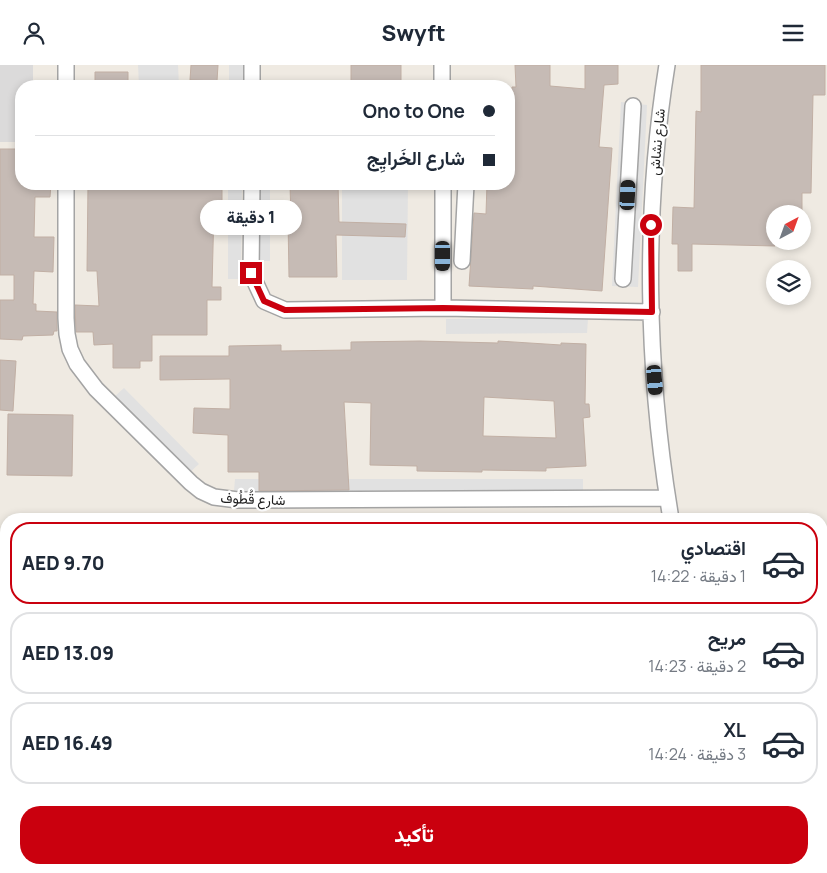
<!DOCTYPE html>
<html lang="ar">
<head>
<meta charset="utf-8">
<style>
  body { margin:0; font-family:Manrope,Vazirmatn,sans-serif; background:#f6f6f7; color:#1f2937; direction:rtl; height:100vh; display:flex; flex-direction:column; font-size:19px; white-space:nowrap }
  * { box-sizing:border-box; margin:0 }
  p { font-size:16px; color:#747a83 }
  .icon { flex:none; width:28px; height:28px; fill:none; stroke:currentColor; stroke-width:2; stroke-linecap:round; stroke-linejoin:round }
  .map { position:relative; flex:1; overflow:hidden; direction:ltr }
  .panel { position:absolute; left:0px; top:448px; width:828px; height:361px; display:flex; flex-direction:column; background:#fff; border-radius:20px 20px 0 0; box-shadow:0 2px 8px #0003; direction:rtl }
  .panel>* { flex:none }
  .guide { position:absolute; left:15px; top:15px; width:500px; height:110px; border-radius:20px; box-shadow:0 2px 8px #0003; direction:rtl; display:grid; align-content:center; height:110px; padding:0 20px; background:#fff }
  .needle { width:32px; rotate:41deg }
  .buttons { position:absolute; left:766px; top:140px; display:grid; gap:10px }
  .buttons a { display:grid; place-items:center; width:45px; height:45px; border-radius:50%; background:#fff; box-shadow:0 2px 8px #0003; font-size:25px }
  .end { position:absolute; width:22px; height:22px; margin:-11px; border:6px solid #ca000e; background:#fff; box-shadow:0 0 0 2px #fff }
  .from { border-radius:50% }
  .bubble { position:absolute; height:35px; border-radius:18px; background:#fff; box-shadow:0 2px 8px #0003; font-size:16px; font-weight:800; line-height:35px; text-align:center; direction:rtl }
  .car { position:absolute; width:15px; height:30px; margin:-15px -8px; border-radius:6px; box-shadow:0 0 4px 1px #0007; background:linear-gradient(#222 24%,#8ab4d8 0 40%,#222 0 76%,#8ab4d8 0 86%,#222 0) }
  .guide b { display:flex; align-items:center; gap:18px; height:48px; font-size:19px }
  .guide b+b { border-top:1px solid #e0e1e3 }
  .guide i { width:12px; height:12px; background:#1f2937 }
  ul { padding:9px 0 0; list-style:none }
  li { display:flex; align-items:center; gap:15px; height:82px; margin:0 10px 8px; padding:0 10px; border:2px solid #e0e1e3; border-radius:20px }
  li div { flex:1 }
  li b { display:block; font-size:19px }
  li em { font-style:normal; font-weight:800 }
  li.on { border-color:#ca000e }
  li>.icon { width:45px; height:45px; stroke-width:1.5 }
  .primary-button { display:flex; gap:10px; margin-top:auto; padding:10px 20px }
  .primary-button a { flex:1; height:58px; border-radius:20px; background:#ca000e; color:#fff; font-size:20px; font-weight:800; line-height:58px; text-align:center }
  header { display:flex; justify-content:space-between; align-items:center; height:65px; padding:0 20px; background:#fff; font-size:22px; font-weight:800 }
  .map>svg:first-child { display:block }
  .residential { fill:#dbdada }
  .park { fill:#bdfbbd }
  .parking { fill:#e1e1e1 }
  .building { fill:#c6bbb5; stroke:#c1afa4; fill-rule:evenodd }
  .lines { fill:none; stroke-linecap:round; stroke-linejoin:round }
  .street-casing { stroke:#a4a4a4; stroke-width:18 }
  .secondary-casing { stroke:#737701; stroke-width:24 }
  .street { stroke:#fff; stroke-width:15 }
  .secondary { stroke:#fcfab3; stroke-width:21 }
  .route { stroke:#ca000e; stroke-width:6 }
  .labels { text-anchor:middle; stroke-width:4.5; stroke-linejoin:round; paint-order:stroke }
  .street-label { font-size:14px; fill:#1d1d1d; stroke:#fff }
</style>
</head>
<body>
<header><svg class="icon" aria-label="menu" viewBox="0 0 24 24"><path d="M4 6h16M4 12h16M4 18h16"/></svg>Swyft<svg class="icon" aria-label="person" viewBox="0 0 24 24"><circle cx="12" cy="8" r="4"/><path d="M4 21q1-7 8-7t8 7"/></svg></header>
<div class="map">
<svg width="827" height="808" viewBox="0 0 827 808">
  <rect width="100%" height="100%" fill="#efeae2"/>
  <path class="residential" d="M0 0H33V21H21V77H0Z"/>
  <path class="park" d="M821 631H827V808H655L646 803 821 802Z"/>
  <path class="parking" d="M138 0H178L179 21H139Z
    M229 0H243V21H229Z
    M621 37 647 40 638 222 612 221Z
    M228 119H242L241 214H228Z
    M257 119H270V196H257Z
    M342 119H408L407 215H342Z
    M446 254H588L587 268 446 269Z
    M124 323 199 399 189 408 114 332Z
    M235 414H583V426H234Z"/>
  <path class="building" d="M191 0H218L217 16 190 15Z
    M351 0H401V17L351 16Z
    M515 0H550V21L585 24V0H618V19L604 20 599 82 612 83 602 226 533 221V224L469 221 474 148 486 149 487 119H509V37H511L512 22H516Z
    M701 0H825V30H813L811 128H802V149H775V181L692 179V206H678V179H672L673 142 694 143 696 46 701 47Z
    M95 7H128V21H95Z
    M0 84H21V119H51L50 132H35L34 172H54L53 207 34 206 33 239H36V246L57 247V266H54L53 270 23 271 22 275 0 274V235H14V210H0Z
    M88 119H222V144H214L212 222H221V235H207V270H152V296H140V303H113V279L94 280 93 267H76L75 240 99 241 97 206H87Z
    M290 119H338L339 157 406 159 405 172 336 170 337 212H289L288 154H291Z
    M420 276 498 278V276L561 280V278L586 279 585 339H589L590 352 583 353 586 401 546 403V406L482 405V407L417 406V401L370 400 371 338 344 337 349 425 259 426V407H228V370L193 368 194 343 230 344V314L160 315V291H229V281L281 280V286L351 285V277ZM484 332 554 336 556 373 483 371Z
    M0 295 16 296 13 346 0 345Z
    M8 349 73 350 72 411 7 410Z"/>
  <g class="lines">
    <g class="street-casing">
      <path id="street" d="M442 0V21
        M667 0C643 149 646 305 671 454
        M66 21V0
        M252 21V0
        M66 119V253L67 269 70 284 77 299 96 324 191 418 201 426 214 432 238 435 667 433
        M252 119 251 208 264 236 285 245 443 243 652 247
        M443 119V243
        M462 196 466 119
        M623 214 633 41
        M0 502 6 508
        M821 606 827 597
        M0 624H6"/>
    </g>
    <g class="secondary-casing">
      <path id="secondary" d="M0 691H6
        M0 706H6
        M0 722H6
        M547 802 558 808
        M612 802 620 808"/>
    </g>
    <use href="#street" class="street"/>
    <use href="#secondary" class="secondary"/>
  </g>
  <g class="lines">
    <path class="route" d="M251 208 264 236 285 245 443 243 652 247 651 160"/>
  </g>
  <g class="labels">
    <g class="street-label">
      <text transform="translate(657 77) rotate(-85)" y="5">شارع نشاش</text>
      <text transform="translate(253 434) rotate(2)" y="5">شارع قُطُوف</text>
    </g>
  </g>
</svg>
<div class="buttons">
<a><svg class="needle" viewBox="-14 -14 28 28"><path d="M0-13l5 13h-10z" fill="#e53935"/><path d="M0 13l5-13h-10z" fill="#747a83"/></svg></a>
<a><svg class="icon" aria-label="layers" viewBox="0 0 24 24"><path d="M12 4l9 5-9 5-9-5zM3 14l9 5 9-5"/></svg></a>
</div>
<i class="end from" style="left:651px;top:160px"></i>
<i class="end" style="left:251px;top:208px"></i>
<div class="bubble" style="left:200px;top:135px;width:102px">1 دقيقة</div>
<i class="car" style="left:628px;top:130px;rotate:3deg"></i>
<i class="car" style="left:443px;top:191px;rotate:180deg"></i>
<i class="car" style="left:655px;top:315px;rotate:175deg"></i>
<div class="guide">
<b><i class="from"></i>Ono to One</b>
<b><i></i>شارع الخَرايِج</b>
</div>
<section class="panel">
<ul>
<li class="on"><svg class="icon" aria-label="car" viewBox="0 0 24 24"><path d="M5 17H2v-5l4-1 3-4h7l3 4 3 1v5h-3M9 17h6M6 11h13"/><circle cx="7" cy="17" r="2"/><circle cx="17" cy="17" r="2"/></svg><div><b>اقتصادي</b><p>1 دقيقة · 14:22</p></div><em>AED 9.70</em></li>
<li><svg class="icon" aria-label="car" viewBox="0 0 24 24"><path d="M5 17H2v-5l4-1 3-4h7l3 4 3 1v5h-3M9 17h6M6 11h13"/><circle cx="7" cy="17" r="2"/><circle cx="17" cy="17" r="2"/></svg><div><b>مريح</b><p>2 دقيقة · 14:23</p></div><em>AED 13.09</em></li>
<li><svg class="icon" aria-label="car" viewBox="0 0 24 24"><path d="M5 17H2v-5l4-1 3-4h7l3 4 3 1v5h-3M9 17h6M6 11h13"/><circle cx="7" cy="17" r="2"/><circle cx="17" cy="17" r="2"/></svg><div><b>XL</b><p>3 دقيقة · 14:24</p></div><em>AED 16.49</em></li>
</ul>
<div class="primary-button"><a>تأكيد</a></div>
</section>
</div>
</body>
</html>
